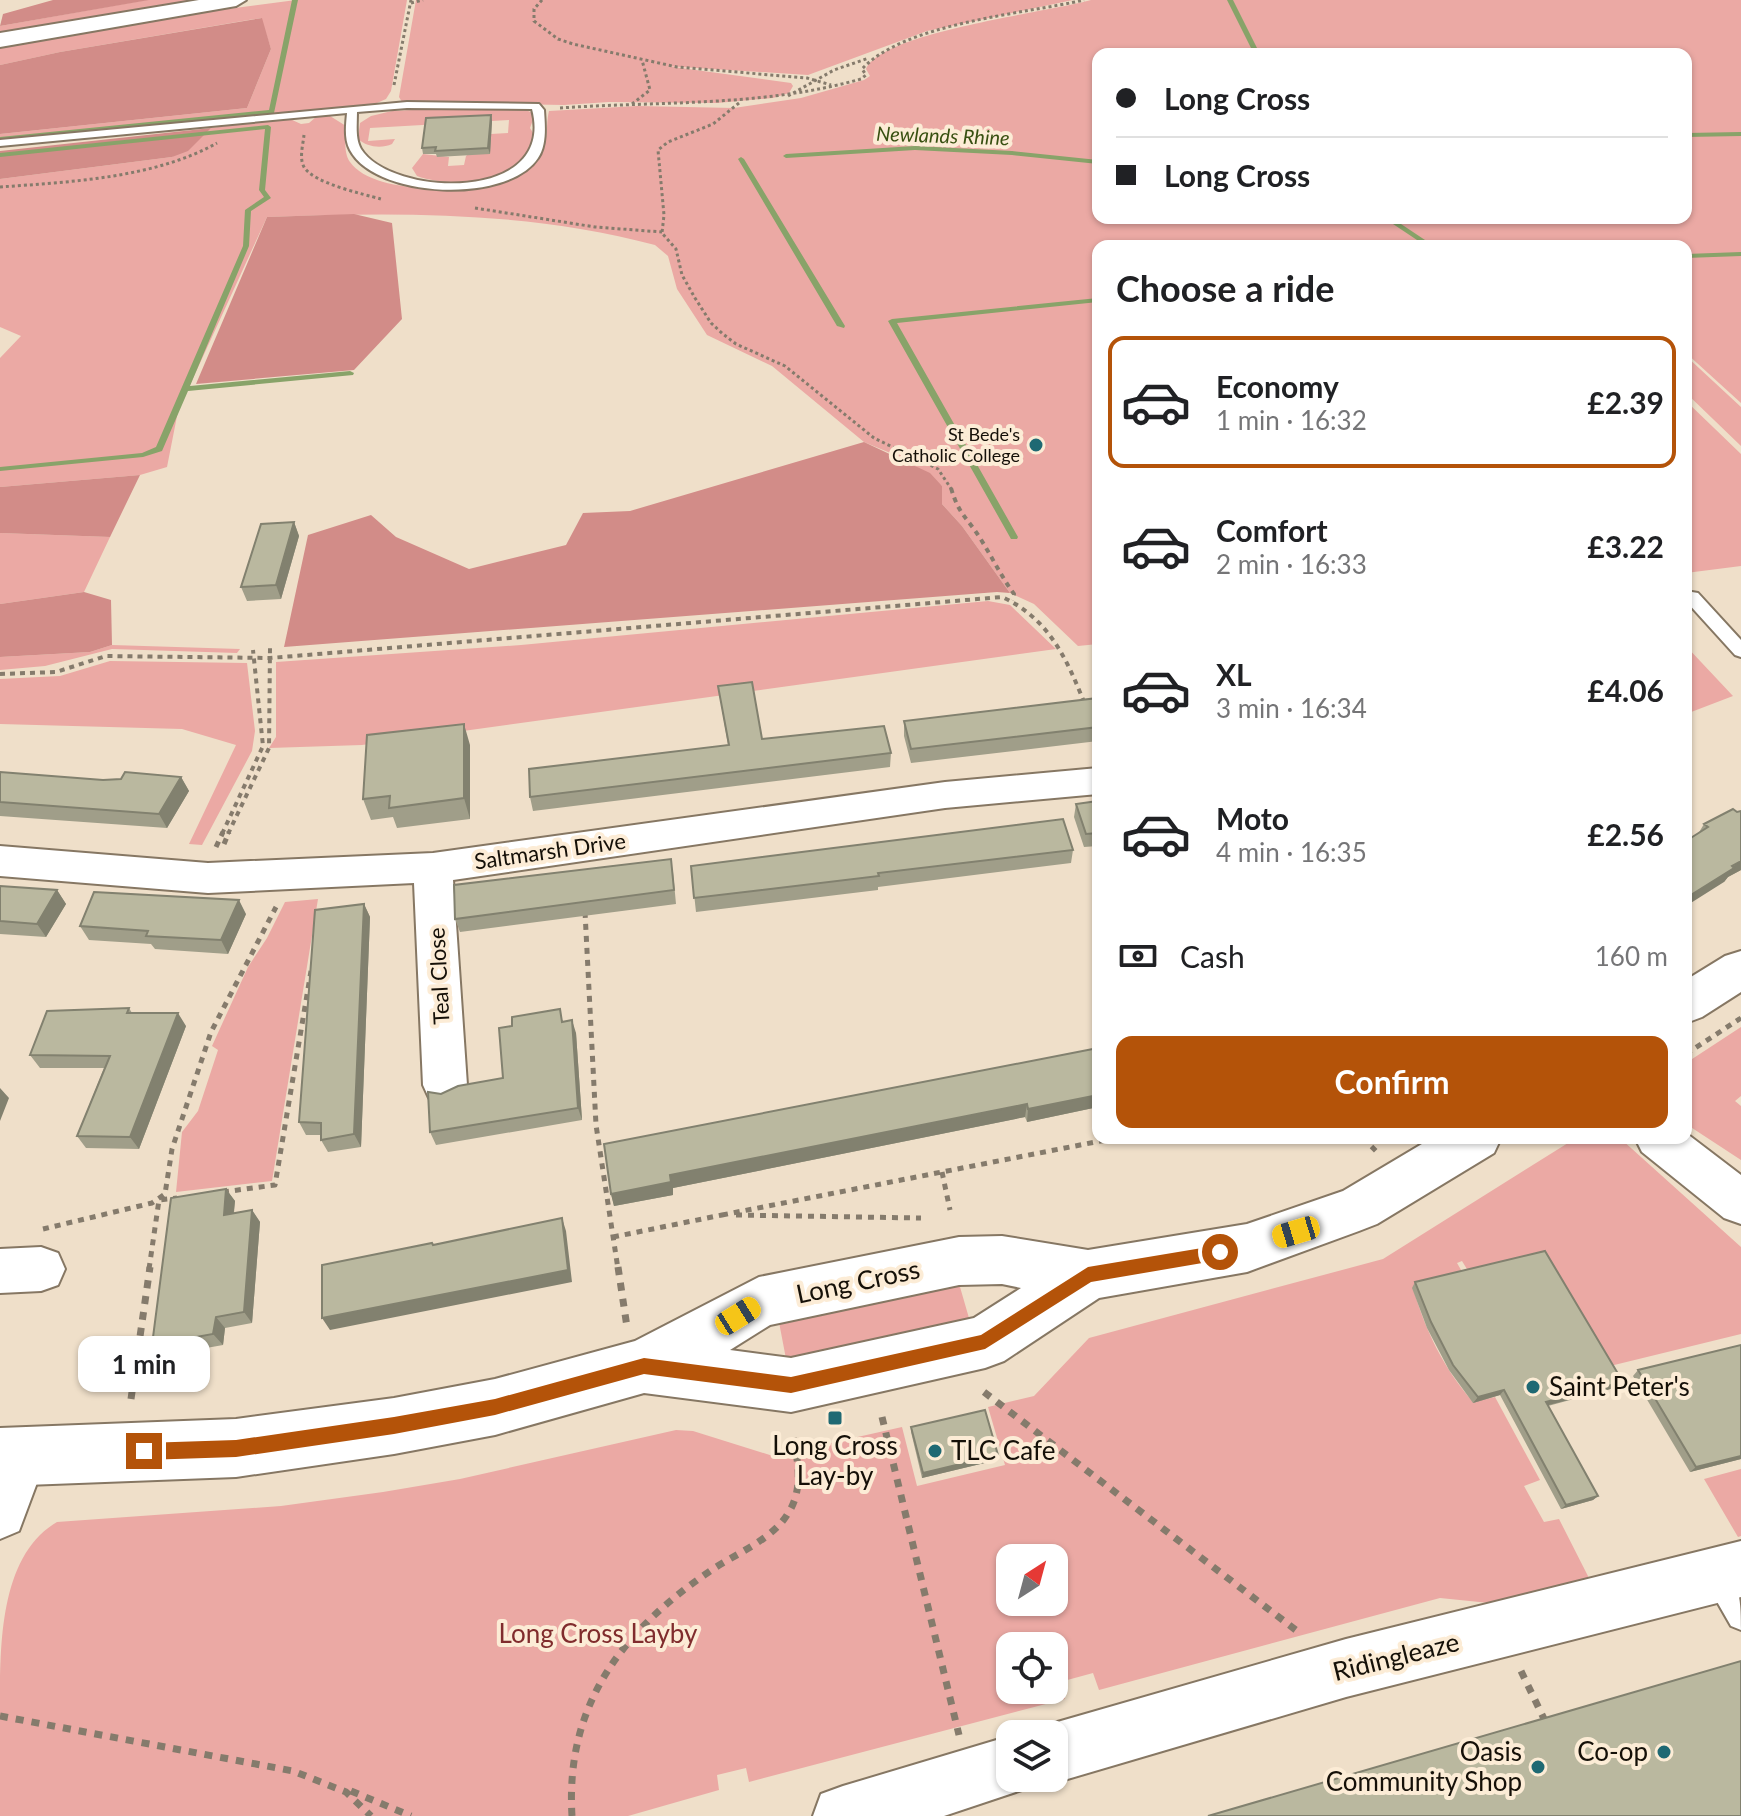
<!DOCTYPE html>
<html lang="en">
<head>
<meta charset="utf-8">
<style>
  body { margin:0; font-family:Lato,sans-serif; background:#f2f2f2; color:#202124; height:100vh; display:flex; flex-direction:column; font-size:30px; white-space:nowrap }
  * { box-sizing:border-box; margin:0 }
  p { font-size:26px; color:#757577 }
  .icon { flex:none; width:44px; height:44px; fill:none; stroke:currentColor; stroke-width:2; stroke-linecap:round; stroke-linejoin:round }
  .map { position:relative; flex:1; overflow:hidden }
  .details { position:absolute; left:1092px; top:240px; width:600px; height:904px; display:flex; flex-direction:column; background:#fff; border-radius:16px; box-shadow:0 2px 6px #0004 }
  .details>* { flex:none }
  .top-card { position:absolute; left:1092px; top:48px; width:600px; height:176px; border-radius:16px; box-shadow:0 2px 6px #0004; display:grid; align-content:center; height:176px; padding:0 24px; background:#fff }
  .needle { width:52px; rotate:36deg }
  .fabs { position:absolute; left:996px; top:1544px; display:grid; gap:16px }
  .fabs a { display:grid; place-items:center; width:72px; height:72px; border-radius:16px; background:#fff; box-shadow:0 2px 6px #0004; font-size:40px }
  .end { position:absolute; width:36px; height:36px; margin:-18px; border:10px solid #b45309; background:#fff; box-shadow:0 0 0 4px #fff }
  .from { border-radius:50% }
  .bubble { position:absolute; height:56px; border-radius:16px; background:#fff; box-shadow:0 2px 6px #0004; font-size:26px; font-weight:700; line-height:56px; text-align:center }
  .car { position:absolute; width:24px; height:48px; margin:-24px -12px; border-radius:10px; box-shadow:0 0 6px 2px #0007; background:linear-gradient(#f5c518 24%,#345 0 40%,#f5c518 0 76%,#345 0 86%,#f5c518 0) }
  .top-card b { display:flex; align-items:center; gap:28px; height:76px; font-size:30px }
  .top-card b+b { border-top:2px solid #e0e0e0 }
  .top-card i { width:20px; height:20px; background:#202124 }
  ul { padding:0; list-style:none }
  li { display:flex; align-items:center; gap:24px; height:132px; margin:0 16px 12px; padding:0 8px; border:4px solid transparent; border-radius:16px }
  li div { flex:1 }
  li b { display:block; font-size:30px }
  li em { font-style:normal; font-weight:700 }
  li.active { border-color:#b45309 }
  li>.icon { width:72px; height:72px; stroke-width:1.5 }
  h2 { padding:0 24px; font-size:36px; line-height:96px }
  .pay { display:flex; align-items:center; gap:20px; height:88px; padding:0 24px; font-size:30px }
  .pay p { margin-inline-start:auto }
  .cta { display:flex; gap:16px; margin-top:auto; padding:16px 24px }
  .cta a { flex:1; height:92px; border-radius:16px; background:#b45309; color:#fff; font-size:32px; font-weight:700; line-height:92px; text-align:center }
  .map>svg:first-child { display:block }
  .green { fill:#eba9a4; fill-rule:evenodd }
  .forest { fill:#d28c88 }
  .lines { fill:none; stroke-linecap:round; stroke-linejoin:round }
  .stream { fill:#88a369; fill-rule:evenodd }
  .lane-casing { stroke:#867763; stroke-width:4 }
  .street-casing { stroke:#867763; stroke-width:4 }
  .secondary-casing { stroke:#867763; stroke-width:4 }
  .highway-casing { stroke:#867763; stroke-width:4 }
  .path-far3 { stroke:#857b6c; stroke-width:3; stroke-dasharray:3 3; stroke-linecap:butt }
  .path-far2 { stroke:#857b6c; stroke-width:4; stroke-dasharray:5 5; stroke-linecap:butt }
  .path-far1 { stroke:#857b6c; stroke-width:5; stroke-dasharray:6 6; stroke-linecap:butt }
  .path { stroke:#857b6c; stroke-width:7; stroke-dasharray:8 8; stroke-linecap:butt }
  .lane { fill:#fff; fill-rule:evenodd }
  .street { fill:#fff; fill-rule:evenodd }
  .secondary { fill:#fff; fill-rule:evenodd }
  .highway { fill:#fff; fill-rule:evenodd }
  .wall { fill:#a09e89 }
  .shaded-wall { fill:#82816f }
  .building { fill:#bab89f; stroke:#82816f; stroke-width:2 }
  .route { fill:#b45309 }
  .poi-dot { fill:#1f6973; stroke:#fcecd6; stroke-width:3 }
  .labels { text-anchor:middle; stroke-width:8; stroke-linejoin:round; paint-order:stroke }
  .far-poi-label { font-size:18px; fill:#151008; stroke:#fcecd6; text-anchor:end }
  .far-water-label { font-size:20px; font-style:italic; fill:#385011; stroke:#fcecd6 }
  .street-label { font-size:22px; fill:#151008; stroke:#fcecd6 }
  .near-street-label { font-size:26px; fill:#151008; stroke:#fcecd6 }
  .near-poi-label { font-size:26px; fill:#151008; stroke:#fcecd6; text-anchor:start }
  .near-park-label { font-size:26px; fill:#802c2d; stroke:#fcecd6 }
</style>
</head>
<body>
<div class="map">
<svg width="1741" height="1816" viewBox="0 0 1741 1816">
  <rect width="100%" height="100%" fill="#efdfc9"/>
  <path class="green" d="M146 0H203L0 34V26Z
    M296 0H407L391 91 386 99 368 107 0 142V134L247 108 271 49 261 18 60 52 0 65V47L174 16Z
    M416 0H1073L927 31 808 75 666 66 791 83 793 86 789 93 773 98 717 103 609 102 564 105 402 102 399 97Z
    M1091 0H1741V403L1686 353V246H1098V644L1078 646 1034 604 1010 593 962 526 942 504V486L907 460 864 442 772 366 707 335 677 289 668 256 655 245C528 211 397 212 267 217L178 411 167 467 140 475 0 487V358L21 336 0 327V179L172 157 211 128 271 120 290 119 301 124 309 123 316 117 330 116 346 126C346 138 343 152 350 162 378 202 510 192 538 157 550 143 545 127 549 111L637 106 734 108 801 98 864 80 870 76 866 69C881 32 1050 12 1091 0ZM1098 54H1686V218H1098Z
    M472 107H519L535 114 530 128 535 136C533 143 531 154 527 160 507 187 444 186 417 176L412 168 423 154 449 157 448 166 464 165 466 156 491 134 508 133 509 120 370 128 368 141 395 139 392 144C381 149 367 147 358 139L360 123 371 116 392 111Z
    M1686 356 1741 407V446L1686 393Z
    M1686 401 1741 454V566L1686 573Z
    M0 533 110 537 84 592 0 604Z
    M988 601 1010 605 1056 649 362 745 269 748 276 737V662L521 645Z
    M112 645 240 649 237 653 112 649 45 666 0 670V657L90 652Z
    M1686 646 1733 696 1686 714Z
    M110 661 247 663 255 731 252 751 202 845 189 844 236 745 182 729 0 724V679L60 676Z
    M318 899 272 1181 176 1192 182 1132 198 1111 218 1050 212 1046 248 967 267 938 285 902Z
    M1741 1027V1096L1735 1101 1741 1106V1160L1686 1124V1063Z
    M1576 1138 1621 1139 1741 1247V1334L1606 1367 1470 1274 1462 1261 1457 1263 1464 1275 1413 1288C1425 1330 1444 1369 1473 1402L1495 1397 1540 1480 1524 1486 1544 1522 1559 1519 1591 1582 1499 1604 1440 1598 1099 1690 1093 1673 1060 1682 1065 1699 749 1782 746 1768 717 1775 719 1790 628 1816H0C0 1779 0 1742 0 1705 0 1644 0 1555 57 1522L281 1506 383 1492 460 1479 676 1430 693 1431 773 1456 902 1427 917 1486 1005 1465 988 1407 1034 1396 1089 1338 1383 1259ZM1010 1558H1054V1602H1010ZM1010 1646H1054V1690H1010Z
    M958 1280 971 1325 787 1364 778 1317Z
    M1741 1469V1536L1738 1537 1704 1479Z"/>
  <path class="forest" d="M53 0H149L0 26 3 14Z
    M262 18 271 49 247 108 0 134V65L60 52Z
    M211 128 188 151 172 157 0 179V151Z
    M354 214 392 223 402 319 354 370 196 384 267 217Z
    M864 442 930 473 942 486V504L962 526 1010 593 997 592 284 647 308 535 371 515 396 537 469 569 566 545 583 513 630 511Z
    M140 475 110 537 0 533V487Z
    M84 592 111 600 112 645 90 652 0 657V604Z"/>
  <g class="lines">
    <path class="stream" d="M292 0H298L274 113 0 141V137L269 110Z
      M1227 0H1233L1260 54H1254Z
      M268 125 271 127 265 190 271 198 251 211 249 246 190 386 350 371 354 373 353 375 188 391 162 451 143 457 0 471V467L142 453 156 447 243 246 245 210 264 197 259 190 265 129 0 157V153Z
      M1741 132V136L1686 137V133Z
      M915 146 1012 151 1098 160V164L1012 155 915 150 786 158 783 156 786 154Z
      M741 157 744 159 845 326 844 328 837 326 738 159Z
      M1384 218H1392L1434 246H1426Z
      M1741 252V256L1686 258V254Z
      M1098 298V302L897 323 1018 537 1017 539H1011L888 321 892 319Z"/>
    <g class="lane-casing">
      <path id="lane" d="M407 102 539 104 544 110C545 125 547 145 538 158 508 204 376 199 350 150 344 139 346 125 347 113L0 146V140ZM407 108 532 109C557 204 391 197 361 149 355 139 357 124 357 112Z
        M1692 592 1698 593 1741 640V657L1735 655 1686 601V593Z
        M1718 1565C1741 1576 1741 1605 1741 1630L1731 1626 1704 1579 1708 1569Z"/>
    </g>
    <g class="street-casing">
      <path id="street" d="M1098 768V794L945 808 453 880 467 1085 461 1098 445 1104 429 1098 423 1085 414 883 208 893 0 876V846L208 863 433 853 945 782Z
        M1686 1133 1741 1175V1224L1724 1218 1642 1152 1635 1138H1686Z
        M41 1247 58 1253 65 1269 58 1285 41 1291 0 1293V1249Z
        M21 1430 40 1437 47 1456 19 1531 0 1539V1443L2 1437Z
        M1741 1541V1597L1346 1697 1054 1783 1043 1778H1054V1734H1032L1054 1723 1346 1639Z
        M1010 1736V1778H1035L1031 1787 944 1816H813L821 1794 843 1786Z"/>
    </g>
    <g class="secondary-casing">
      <path id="secondary" d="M1741 951V992L1702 1017 1686 1023V980L1725 956Z
        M1432 1138H1501L1494 1153 1377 1224 1359 1231 1247 1272 1099 1298 1004 1361 985 1368 791 1412 644 1393 495 1435 394 1454 236 1477 0 1486V1428L236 1419 394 1398 495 1379 635 1341 759 1277 959 1237 1002 1236 1088 1250 1247 1224 1343 1191ZM1002 1284 1021 1288 974 1318 791 1358 730 1350 770 1325 959 1285Z"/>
    </g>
    <g class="highway-casing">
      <path id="highway" d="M199 0H246L236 6 0 47V33Z"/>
    </g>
    <path class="path-far3" d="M542 0 534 9V21L558 39 573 44 677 67 807 78 831 85
      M411 3 423 0
      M394 85 411 0
      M788 96 834 70 869 58
      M739 103 713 124 668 142 658 150 664 215 662 233 676 249 682 275 695 298 711 323 723 334 736 344 785 366 874 438 938 469 952 490
      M632 104 650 90 642 60
      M560 108C661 101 762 107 861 79L866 75 862 69C905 23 1023 14 1084 0
      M304 135C303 145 299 158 304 167 313 183 363 194 381 199
      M0 187C70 182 155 178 217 143
      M475 208 595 227 662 232"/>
    <path class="path-far2" d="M951 488C959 515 966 516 980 538 992 557 1001 576 1014 594L1012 600
      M0 674 56 672 106 656 270 658 1002 597C1048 618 1066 657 1084 702
      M222 834 263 746 253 650
      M228 834 269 748 270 648"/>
    <path class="path-far1" d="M224 844 229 832
      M216 847 223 832
      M585 912 596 1125 618 1269
      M1686 1054 1741 1018
      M1363 1138 1377 1152
      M942 1172 950 1210
      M223 1192 275 1185 311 971
      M722 1215 1116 1138
      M736 1215 921 1218
      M43 1229 152 1203 165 1194 172 1149 211 1032 276 907
      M613 1237 722 1215
      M149 1269 159 1200 177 1198"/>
    <path class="path" d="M618 1267 627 1327
      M984 1392 1301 1634
      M131 1399 150 1267
      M882 1417 959 1735
      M1521 1671 1546 1723
      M0 1716 293 1771 346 1792 371 1816
      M351 1791 411 1816
      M572 1816C565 1703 624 1629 713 1569 736 1554 772 1539 787 1515 803 1492 799 1464 793 1438"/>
    <use href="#lane" class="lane"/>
    <use href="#street" class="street"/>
    <use href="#secondary" class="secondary"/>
    <use href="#highway" class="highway"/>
  </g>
  <path class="wall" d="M491 115 492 121 490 154 437 157 436 154H423L422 148Z
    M294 522 299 536 281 599 247 601 241 587Z
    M718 686 762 739 891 753 890 767 533 811 530 797 728 745Z
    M1098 698V741L911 763 904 736V721Z
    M470 745V819L397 828 393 817 371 820 363 799Z
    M0 772 103 780 181 777 189 791 167 828 0 816Z
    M1098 801V846L1084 847 1074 817 1076 804Z
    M1741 811V870L1728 877 1724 882 1698 834 1704 824Z
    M1073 850 1071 863 878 887V890L696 912 691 866Z
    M673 872 676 904 460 932 455 919Z
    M0 886 57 890 66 904 46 937 0 934Z
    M364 904 370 917 361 1147 328 1152 321 1140V1135H306L299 1122Z
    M246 914 228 954 155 949 151 944 89 940 80 926Z
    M129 1008 132 1013 186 1026 139 1149 86 1148 77 1136 104 1068H40L30 1055Z
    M563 1022 576 1033 582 1120 436 1145 430 1132 441 1094 503 1078 512 1026Z
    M1098 1048V1107L1027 1122 1025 1117 673 1188V1195L614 1206 611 1194Z
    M226 1189 235 1201 234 1213 252 1210 260 1222 252 1323 225 1328 223 1345 162 1356 152 1345Z
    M1415 1282 1623 1382 1618 1387 1548 1406 1598 1496 1593 1500 1561 1509 1500 1395 1473 1403 1449 1370 1427 1328 1412 1288Z
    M1741 1345V1459L1690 1472 1633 1376 1638 1370Z
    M911 1427 997 1460 922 1478 911 1432Z"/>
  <path class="shaded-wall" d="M491 115 492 121 490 154 488 148Z
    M294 522 299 536 281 599 276 585Z
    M464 724 470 745V819L464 798Z
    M181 777 189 791 167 828 159 814Z
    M1741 861V870L1728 877 1724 882 1686 906V898Z
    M57 890 66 904 46 937 37 924Z
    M239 900 246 914 228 954 221 940Z
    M364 904 370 917 361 1147 354 1134Z
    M178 1013 186 1026 139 1149 130 1137Z
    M572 1020 576 1033 582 1120 578 1108Z
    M0 1088 9 1098 0 1121Z
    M1098 1095V1107L1027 1122 1028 1109Z
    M1027 1104 1025 1117 673 1188V1195L614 1206 611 1194 670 1175Z
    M226 1189 235 1201 232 1227 224 1215Z
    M252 1210 260 1222 252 1323 244 1312Z
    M562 1218 566 1231 572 1282 330 1330 322 1318Z
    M216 1317 225 1328 223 1345 213 1334Z
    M1623 1382 1618 1387 1541 1407 1546 1402Z
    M1504 1390 1500 1395 1473 1403 1478 1397Z
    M998 1455 997 1460 922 1478 923 1473Z
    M1741 1456V1459L1690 1472 1696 1467Z
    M1598 1496 1593 1500 1561 1509 1566 1505Z"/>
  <path class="building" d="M491 115 488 148 435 151 436 147 422 148 426 118Z
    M294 522 276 585 241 587 261 524Z
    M752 682 762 739 884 726 891 753 530 797 529 769 729 745 718 686Z
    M1098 698V727L911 749 904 721Z
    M464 724V798L389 808 390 796 363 799 367 735Z
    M0 772 103 780 121 779 125 772 181 777 159 814 0 802Z
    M1098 801V833L1086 834 1076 804Z
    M1733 809 1737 812 1741 811V861L1732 866 1734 868 1686 898V841L1708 827 1704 824Z
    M1063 819 1073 850 878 873 879 876 694 898 691 866Z
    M671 859 674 890 455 919 454 885Z
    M0 886 57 890 37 924 0 921Z
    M94 892 239 900 221 940 146 936 148 931 80 926Z
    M364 904 354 1134 321 1140V1123L299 1122 315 910Z
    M129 1008 127 1013H178L130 1137 77 1136 110 1056 30 1055 47 1011Z
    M560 1009 562 1022 572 1020 578 1108 430 1132 428 1092 441 1094 458 1086 503 1078 499 1028 512 1026V1017Z
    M1098 1048V1095L1028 1109 1027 1104 670 1175 671 1182 611 1194 604 1144Z
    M226 1189 224 1215 252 1210 244 1312 216 1317 213 1334 152 1345 171 1198Z
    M562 1218 568 1270 322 1318V1265L432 1243 433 1245Z
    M1545 1251 1623 1382 1546 1402 1598 1496 1566 1505 1504 1390 1478 1397 1453 1365 1431 1322 1415 1282Z
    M1741 1345V1456L1696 1467 1638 1370Z
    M985 1410 998 1455 923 1473 911 1427Z
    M1741 1661V1816H1208Z"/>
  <path class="route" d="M1220 1245 1228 1252 1220 1260 1091 1282 985 1349 791 1393 644 1374 495 1415 394 1434 236 1457 144 1460 138 1457 135 1451 138 1445 144 1443 236 1440 394 1417 495 1399 644 1358 791 1377 981 1335 1088 1267Z"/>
  <g class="poi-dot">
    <circle cx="1036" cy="445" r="8"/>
    <circle cx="1533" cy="1387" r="8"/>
    <rect x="827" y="1410" width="16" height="16" rx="4"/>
    <circle cx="935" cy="1451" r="8"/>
    <circle cx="1664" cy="1752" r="8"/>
    <circle cx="1538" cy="1767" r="8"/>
  </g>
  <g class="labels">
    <g class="far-poi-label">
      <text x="1020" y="441">St Bede's<tspan x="1020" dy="21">Catholic College</tspan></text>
    </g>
    <g class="far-water-label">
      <text transform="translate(943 136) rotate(2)" y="7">Newlands Rhine</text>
    </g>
    <g class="street-label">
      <text transform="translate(550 851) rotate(-8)" y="8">Saltmarsh Drive</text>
      <text transform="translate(439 976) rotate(-93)" y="8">Teal Close</text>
    </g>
    <g class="near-street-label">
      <text transform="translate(858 1282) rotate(-12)" y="9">Long Cross</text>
      <text transform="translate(1396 1657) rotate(-14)" y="9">Ridingleaze</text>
    </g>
    <g class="near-poi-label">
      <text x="1549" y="1396">Saint Peter's</text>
      <text x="835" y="1455" text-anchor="middle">Long Cross<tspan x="835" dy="30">Lay-by</tspan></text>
      <text x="951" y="1460">TLC Cafe</text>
      <text x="1522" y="1761" text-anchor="end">Oasis<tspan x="1522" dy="30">Community Shop</tspan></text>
      <text x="1648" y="1761" text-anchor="end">Co-op</text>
    </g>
    <g class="near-park-label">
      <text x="598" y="1643">Long Cross Layby</text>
    </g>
  </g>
</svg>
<div class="fabs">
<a><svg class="needle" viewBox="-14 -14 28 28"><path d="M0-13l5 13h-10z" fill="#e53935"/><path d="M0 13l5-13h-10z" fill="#757577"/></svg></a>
<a><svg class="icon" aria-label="locate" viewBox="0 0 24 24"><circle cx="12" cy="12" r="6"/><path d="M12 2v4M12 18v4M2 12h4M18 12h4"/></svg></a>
<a><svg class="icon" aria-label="layers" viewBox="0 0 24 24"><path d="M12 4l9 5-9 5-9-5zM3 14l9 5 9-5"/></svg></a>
</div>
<i class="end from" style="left:1220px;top:1252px"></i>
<i class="end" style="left:144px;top:1451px"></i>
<div class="bubble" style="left:78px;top:1336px;width:132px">1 min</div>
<i class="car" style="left:1296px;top:1232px;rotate:253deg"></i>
<i class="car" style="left:738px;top:1316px;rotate:58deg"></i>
<div class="top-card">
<b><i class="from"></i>Long Cross</b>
<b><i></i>Long Cross</b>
</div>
<section class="details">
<h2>Choose a ride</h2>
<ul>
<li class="active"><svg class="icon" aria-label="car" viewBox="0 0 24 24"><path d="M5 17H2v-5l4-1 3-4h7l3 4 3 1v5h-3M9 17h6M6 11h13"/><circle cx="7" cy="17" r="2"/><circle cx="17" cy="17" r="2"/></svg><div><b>Economy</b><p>1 min · 16:32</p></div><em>£2.39</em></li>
<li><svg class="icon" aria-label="car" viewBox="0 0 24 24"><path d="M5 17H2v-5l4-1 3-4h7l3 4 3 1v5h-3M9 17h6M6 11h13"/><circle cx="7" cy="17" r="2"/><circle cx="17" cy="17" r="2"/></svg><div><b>Comfort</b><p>2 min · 16:33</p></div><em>£3.22</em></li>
<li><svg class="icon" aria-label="car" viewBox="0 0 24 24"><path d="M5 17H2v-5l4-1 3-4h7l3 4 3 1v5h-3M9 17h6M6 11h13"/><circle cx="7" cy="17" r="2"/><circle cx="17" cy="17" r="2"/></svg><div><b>XL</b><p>3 min · 16:34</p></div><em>£4.06</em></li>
<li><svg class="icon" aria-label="car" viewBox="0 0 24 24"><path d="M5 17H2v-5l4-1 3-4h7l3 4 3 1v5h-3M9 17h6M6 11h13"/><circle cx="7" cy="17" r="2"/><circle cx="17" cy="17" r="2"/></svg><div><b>Moto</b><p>4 min · 16:35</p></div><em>£2.56</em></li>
</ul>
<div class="pay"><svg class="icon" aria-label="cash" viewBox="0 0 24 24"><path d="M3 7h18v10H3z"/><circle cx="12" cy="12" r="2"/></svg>Cash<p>160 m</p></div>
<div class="cta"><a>Confirm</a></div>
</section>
</div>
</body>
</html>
